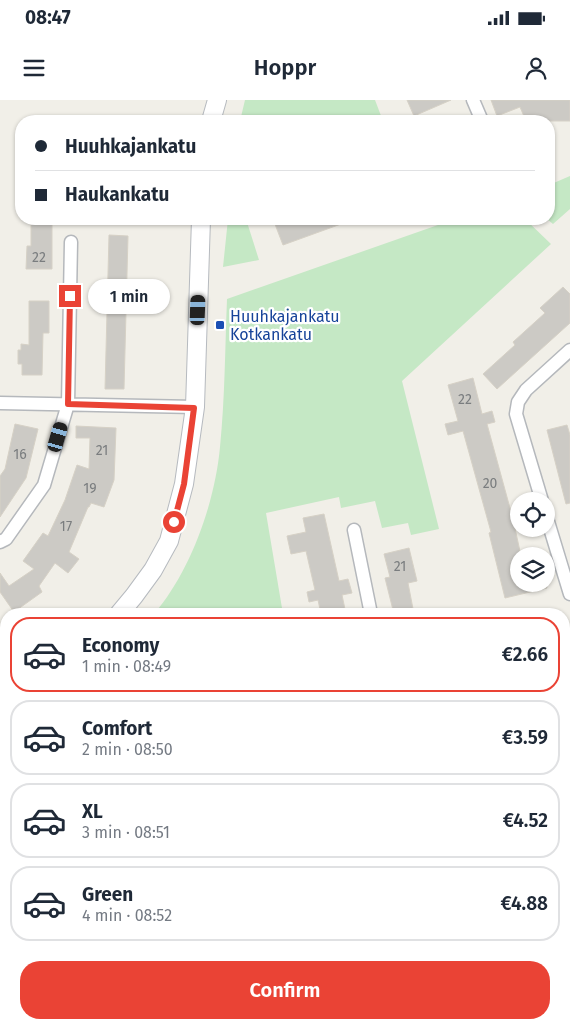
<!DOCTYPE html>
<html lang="en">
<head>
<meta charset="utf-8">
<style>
  body { margin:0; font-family:"Fira Sans",sans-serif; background:#f2f2f3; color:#1f2937; height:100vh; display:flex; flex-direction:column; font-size:19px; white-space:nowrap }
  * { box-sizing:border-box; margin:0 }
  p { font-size:16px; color:#747a83 }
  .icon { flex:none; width:28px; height:28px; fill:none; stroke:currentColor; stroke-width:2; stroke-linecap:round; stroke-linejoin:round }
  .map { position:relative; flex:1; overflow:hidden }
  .details { position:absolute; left:0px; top:508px; width:570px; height:421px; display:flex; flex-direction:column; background:#fff; border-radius:20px 20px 0 0; box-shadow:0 1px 4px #0004 }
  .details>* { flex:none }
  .guide { position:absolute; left:15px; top:15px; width:540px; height:110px; border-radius:20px; box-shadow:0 1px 4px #0004; display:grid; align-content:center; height:110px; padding:0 20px; background:#fff }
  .fabs { position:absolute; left:510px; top:392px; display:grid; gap:10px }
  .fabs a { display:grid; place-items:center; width:45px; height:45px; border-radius:50%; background:#fff; box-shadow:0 1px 4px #0004; font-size:25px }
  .end { position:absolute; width:22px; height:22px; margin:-11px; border:6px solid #ea4335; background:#fff; box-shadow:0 0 0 2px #fff }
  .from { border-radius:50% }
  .bubble { position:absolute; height:35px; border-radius:18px; background:#fff; box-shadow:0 1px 4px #0004; font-size:16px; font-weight:600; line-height:35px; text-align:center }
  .car { position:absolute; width:15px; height:30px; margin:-15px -8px; border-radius:6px; box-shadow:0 0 4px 1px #0007; background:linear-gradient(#222 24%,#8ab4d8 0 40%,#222 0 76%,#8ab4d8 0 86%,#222 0) }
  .guide b { display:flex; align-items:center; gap:18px; height:48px; font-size:19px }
  .guide b+b { border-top:1px solid #e0e1e3 }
  .guide i { width:12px; height:12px; background:#1f2937 }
  ul { padding:9px 0 0; list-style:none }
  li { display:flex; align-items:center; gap:15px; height:75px; margin:0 10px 8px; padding:0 10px; border:2px solid #e0e1e3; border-radius:20px }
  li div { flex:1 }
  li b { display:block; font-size:19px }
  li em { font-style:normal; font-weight:600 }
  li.active { border-color:#ea4335 }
  li>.icon { width:45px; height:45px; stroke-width:1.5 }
  .primary-button { display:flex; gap:10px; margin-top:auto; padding:10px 20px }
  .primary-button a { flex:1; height:58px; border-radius:20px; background:#ea4335; color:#fff; font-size:20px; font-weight:600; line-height:58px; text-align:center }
  .status { display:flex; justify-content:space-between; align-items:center; height:35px; padding:0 25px; background:#fff; direction:ltr }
  .status svg { height:14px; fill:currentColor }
  header { display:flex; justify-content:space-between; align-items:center; height:65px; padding:0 20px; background:#fff; font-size:22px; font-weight:600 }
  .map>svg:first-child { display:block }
  .green { fill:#c5e8c5 }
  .building { fill:#cccac5; stroke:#d6d1c6 }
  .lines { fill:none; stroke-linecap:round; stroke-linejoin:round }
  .street-casing { stroke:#b5b8bc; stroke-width:15 }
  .secondary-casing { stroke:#b6babf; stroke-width:20 }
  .street { stroke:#fff; stroke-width:12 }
  .secondary { stroke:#fff; stroke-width:18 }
  .route { stroke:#ea4335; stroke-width:6 }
  .transit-dot { fill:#1a4fb4; stroke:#fff; stroke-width:2 }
  .labels { text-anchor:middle; stroke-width:4.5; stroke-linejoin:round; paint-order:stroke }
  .number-label { font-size:14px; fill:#7a7d7f }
  .transit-label { font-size:16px; fill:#164399; stroke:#fff; text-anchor:start }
</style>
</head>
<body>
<div class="status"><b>08:47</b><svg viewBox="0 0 49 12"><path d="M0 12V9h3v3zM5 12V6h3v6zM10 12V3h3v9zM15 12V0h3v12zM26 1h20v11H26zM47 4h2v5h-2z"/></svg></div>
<header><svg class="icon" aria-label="menu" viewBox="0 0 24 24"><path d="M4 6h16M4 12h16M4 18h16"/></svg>Hoppr<svg class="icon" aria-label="person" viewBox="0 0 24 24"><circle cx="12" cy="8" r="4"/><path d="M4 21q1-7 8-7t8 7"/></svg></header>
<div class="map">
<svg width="570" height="928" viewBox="0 0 570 928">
  <rect width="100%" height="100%" fill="#f1efe8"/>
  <path class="green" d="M245 0H375L383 21H240Z
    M570 76V109L553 124 547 119H549V85Z
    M228 119H246L259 160 223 167Z
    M455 119H525L551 144 402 281 439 429 411 435 408 423 382 428 375 401 341 408 339 397 266 413 283 514H154C191 471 215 402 220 347 225 298 225 248 227 199Z
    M131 922H358L367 928H123Z"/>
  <path class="building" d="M407 0H451L414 16Z
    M491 0H570V21H526L520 7 497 16Z
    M31 119H52V169H26L27 146H31Z
    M273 119H351L352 120 283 145Z
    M109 135 128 136 124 289H105Z
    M563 187 570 194V223L497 289 483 274 515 245 513 242 545 213 540 208Z
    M29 201H49V233H43L42 275H22V264H18V250H21V244L29 245Z
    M473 278 482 314 492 311 495 322 487 324 513 419 521 456H519V484H546L547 488 505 498 489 433 491 432 463 331 448 335 445 324 458 321 448 285Z
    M15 324 38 329 26 378 0 417V376L5 369Z
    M567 325 570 335V403L566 404 547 330Z
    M76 326 116 328 114 380 104 407 91 403 89 407H88L69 452 79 459 68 473 55 463 39 486 42 492 14 512 0 492V473L9 486 34 469 23 461 43 433 48 436 65 400 77 365 89 369 90 338H76Z
    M324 414 339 481 348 479 352 493 342 495 346 514H321L318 500 309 502 307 492 315 490 306 451 291 454 287 436 306 432 303 418Z
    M409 448 417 481 408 483 414 514H394L385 478 390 477 384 454Z"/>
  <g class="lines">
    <g class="street-casing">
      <path id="street" d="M473 0 482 21
        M0 303 195 307
        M542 401 516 314 518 302 526 290 570 250
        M546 415 570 494
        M354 430 371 514
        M0 442 6 439 44 385 68 304 71 142
        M0 754 6 752
        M459 922 481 928"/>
    </g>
    <g class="secondary-casing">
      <path id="secondary" d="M211 21 217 0
        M119 514 134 496 153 470 169 441 184 384 195 307 201 119
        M0 595 6 593"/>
    </g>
    <use href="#street" class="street"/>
    <use href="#secondary" class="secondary"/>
  </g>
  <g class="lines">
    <path class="route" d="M70 196 68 304 194 308 184 384 174 422"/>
  </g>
  <rect class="transit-dot" x="215" y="220" width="10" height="10" rx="2.5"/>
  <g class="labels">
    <g class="number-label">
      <text x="39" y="162">22</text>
      <text x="465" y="304">22</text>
      <text x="102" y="355">21</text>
      <text x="20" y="359">16</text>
      <text x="490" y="388">20</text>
      <text x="90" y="393">19</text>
      <text x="66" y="431">17</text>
      <text x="400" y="471">21</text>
    </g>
    <g class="transit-label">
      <text x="230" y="222">Huuhkajankatu<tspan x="230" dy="18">Kotkankatu</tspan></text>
    </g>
  </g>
</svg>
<div class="fabs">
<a><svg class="icon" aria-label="locate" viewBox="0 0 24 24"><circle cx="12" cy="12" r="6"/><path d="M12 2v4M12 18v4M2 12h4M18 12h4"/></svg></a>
<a><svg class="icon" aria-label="layers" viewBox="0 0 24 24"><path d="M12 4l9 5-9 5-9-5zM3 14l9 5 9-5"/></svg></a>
</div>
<i class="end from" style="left:174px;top:422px"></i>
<i class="end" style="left:70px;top:196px"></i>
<div class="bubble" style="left:88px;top:179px;width:82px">1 min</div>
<i class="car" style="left:198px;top:210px;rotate:2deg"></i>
<i class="car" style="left:58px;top:337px;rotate:16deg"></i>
<div class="guide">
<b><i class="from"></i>Huuhkajankatu</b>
<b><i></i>Haukankatu</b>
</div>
<section class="details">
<ul>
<li class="active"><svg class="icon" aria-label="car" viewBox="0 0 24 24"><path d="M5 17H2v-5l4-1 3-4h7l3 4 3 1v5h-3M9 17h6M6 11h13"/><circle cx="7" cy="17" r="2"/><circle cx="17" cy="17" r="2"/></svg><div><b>Economy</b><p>1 min · 08:49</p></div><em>€2.66</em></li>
<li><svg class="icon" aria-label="car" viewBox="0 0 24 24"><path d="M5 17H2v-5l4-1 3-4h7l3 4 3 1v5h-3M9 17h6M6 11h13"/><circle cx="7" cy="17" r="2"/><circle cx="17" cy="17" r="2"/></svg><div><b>Comfort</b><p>2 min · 08:50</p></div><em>€3.59</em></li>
<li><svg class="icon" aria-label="car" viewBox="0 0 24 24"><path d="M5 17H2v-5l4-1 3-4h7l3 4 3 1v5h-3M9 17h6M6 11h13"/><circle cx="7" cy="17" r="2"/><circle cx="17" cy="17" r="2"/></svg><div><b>XL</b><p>3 min · 08:51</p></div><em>€4.52</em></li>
<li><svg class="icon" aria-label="car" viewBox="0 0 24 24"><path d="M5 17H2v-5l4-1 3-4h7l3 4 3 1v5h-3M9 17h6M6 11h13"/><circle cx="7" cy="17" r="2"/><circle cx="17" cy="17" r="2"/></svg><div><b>Green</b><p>4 min · 08:52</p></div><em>€4.88</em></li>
</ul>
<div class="primary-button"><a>Confirm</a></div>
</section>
</div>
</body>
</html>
